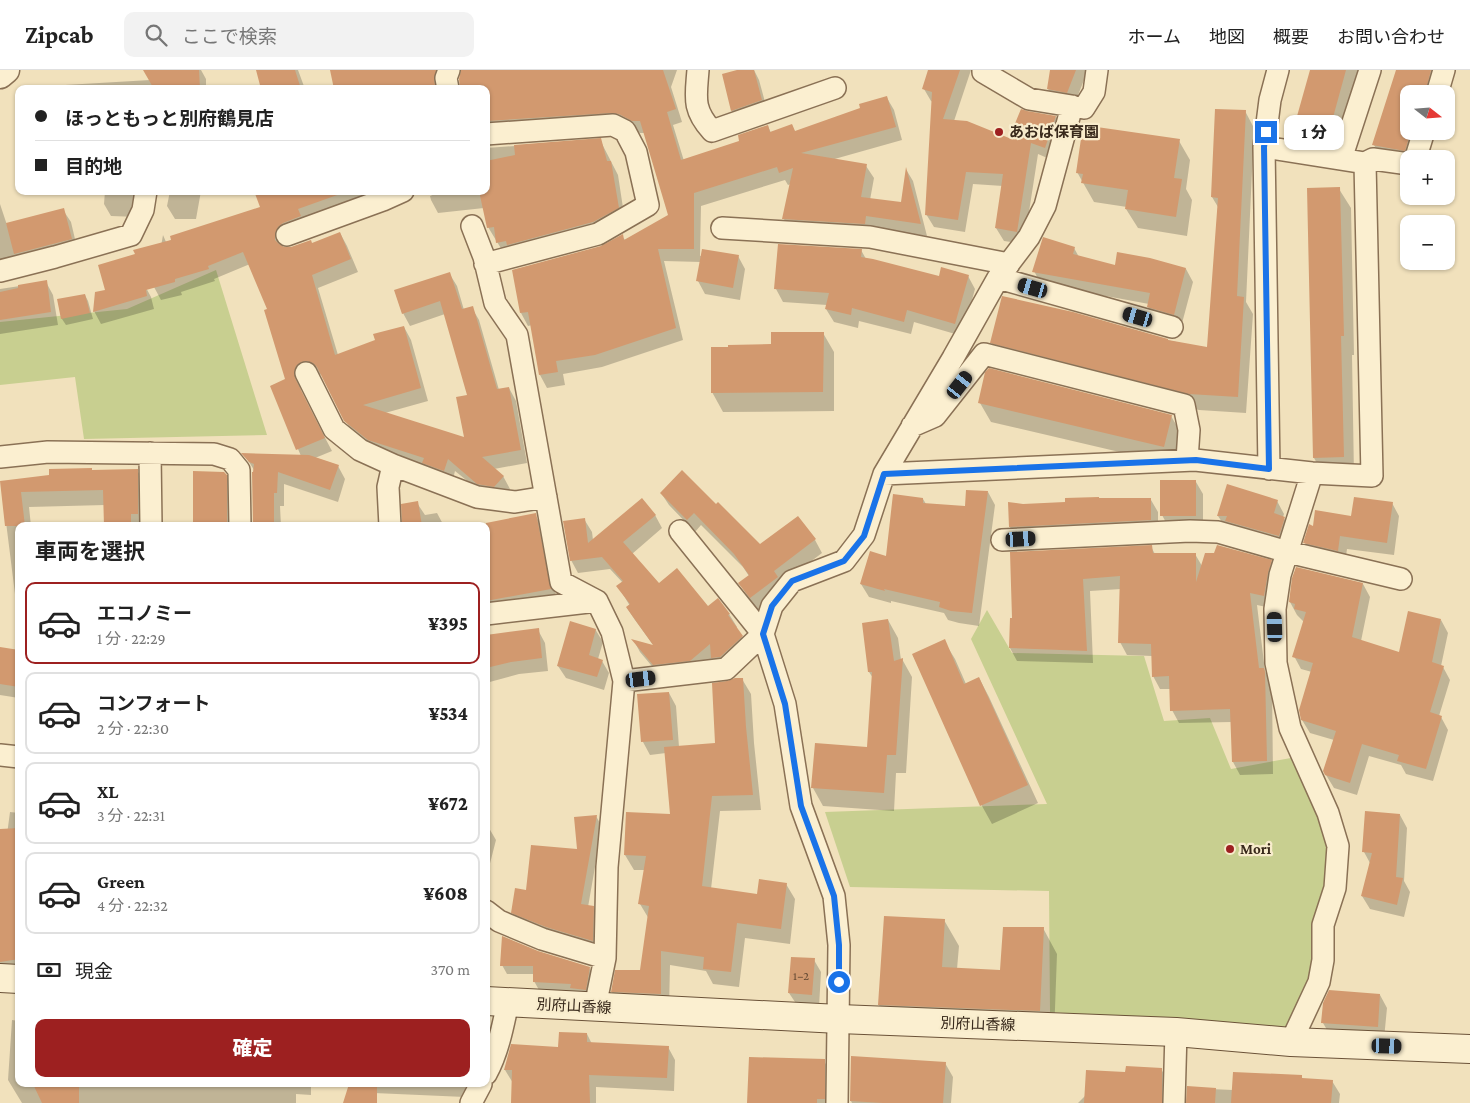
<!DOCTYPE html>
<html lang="ja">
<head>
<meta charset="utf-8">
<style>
  body { margin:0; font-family:"Crimson Pro","Noto Sans JP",serif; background:#f2f2f2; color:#222; height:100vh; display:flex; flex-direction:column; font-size:19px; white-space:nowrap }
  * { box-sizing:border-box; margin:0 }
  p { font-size:16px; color:#767676 }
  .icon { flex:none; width:28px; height:28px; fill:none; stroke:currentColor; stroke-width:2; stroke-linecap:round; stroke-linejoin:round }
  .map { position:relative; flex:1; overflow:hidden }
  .details { position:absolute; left:15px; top:452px; width:475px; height:565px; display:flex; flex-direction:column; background:#fff; border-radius:10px; box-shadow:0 1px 4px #0004 }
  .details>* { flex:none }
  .guide { position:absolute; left:15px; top:15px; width:475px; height:110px; border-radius:10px; box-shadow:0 1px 4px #0004; display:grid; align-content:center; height:110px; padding:0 20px; background:#fff }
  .needle { width:32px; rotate:107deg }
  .tools { position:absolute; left:1400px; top:15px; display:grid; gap:10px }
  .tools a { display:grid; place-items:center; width:55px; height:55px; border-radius:10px; background:#fff; box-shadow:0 1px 4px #0004; font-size:25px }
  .end { position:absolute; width:22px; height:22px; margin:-11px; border:6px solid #1a73e8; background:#fff; box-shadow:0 0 0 2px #fff }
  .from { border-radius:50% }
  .bubble { position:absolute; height:35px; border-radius:10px; background:#fff; box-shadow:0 1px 4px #0004; font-size:16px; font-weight:800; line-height:35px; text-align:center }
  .car { position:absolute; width:15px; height:30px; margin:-15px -8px; border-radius:6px; box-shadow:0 0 4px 1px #0007; background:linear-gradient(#222 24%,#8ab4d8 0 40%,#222 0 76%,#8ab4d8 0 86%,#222 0) }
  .guide b { display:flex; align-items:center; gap:18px; height:48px; font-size:19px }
  .guide b+b { border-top:1px solid #e0e0e0 }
  .guide i { width:12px; height:12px; background:#222 }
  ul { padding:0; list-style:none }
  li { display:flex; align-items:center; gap:15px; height:82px; margin:0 10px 8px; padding:0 10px; border:2px solid #e0e0e0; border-radius:10px }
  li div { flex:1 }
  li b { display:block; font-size:19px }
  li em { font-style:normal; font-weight:800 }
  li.current { border-color:#9d2020 }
  li>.icon { width:45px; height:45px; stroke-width:1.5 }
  h2 { padding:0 20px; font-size:22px; line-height:60px }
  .pay { display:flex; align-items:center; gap:12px; height:55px; padding:0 20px; font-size:19px }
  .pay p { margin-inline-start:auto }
  .button { display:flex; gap:10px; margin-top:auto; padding:10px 20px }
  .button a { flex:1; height:58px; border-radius:10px; background:#9d2020; color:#fff; font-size:20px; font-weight:800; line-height:58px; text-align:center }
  header { display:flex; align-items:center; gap:30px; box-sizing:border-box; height:70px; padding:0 25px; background:#fff; border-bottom:1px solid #e0e0e0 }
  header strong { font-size:24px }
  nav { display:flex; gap:28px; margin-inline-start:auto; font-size:18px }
  .search { width:350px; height:45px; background:#f2f2f2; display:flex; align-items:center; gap:12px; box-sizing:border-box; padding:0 18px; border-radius:10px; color:#767676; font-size:19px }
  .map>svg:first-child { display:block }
  .green { fill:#c8cf90 }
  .shadow { fill:#0003 }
  .building { fill:#d2996f }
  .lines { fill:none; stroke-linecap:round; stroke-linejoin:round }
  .minor-casing { stroke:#8a7155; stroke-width:24 }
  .tertiary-casing { stroke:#8a7155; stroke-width:29 }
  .secondary-casing { stroke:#6b5238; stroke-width:30 }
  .minor { stroke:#fbefd0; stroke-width:21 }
  .tertiary { stroke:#fbefd0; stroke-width:26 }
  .secondary { stroke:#fbefd0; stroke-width:28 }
  .route { stroke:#1a73e8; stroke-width:6 }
  .poi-dot { fill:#9d2020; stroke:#f8eccc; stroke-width:2 }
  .labels { text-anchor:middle; stroke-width:4.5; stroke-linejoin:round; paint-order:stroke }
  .number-label { font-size:12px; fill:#5e4530 }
  .poi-label { font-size:15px; font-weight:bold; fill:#38291b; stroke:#f8eccc; text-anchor:start }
  .street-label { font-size:15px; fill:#38291b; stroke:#f8eccc }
</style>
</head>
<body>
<header>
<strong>Zipcab</strong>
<div class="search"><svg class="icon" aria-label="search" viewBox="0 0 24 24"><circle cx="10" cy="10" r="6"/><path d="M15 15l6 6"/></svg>ここで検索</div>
<nav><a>ホーム</a><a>地図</a><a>概要</a><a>お問い合わせ</a></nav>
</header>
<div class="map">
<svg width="1470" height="1033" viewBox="0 0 1470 1033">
  <rect width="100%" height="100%" fill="#f1e1bc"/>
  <path class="green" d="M216 200 267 365 84 369 75 307 0 315V252L127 239Z
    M987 540 1012 583 1144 586 1164 651 1210 648 1231 699 1302 686 1337 789 1321 904 1289 957 1050 942 1049 821 850 817 825 742 1047 734 971 569Z"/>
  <path class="shadow" d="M145 0H201L206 9V19H65V15L150 10Z
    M262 0H298L305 19H262Z
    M331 0H677L671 17 682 52 673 55 684 91 741 72 768 56 771 63 792 55 795 62 862 39 887 28 894 40 902 70 831 90 866 96 874 108 870 130 902 134 907 101 913 111 927 166 873 158 791 162 784 149 791 114 788 115 785 110 701 136 700 186H738L745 199 740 230 705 224 698 211 701 192 664 191 683 270 602 297 563 304 565 315 547 318 540 305 532 255 528 256 521 243 513 201 602 177 622 166 625 170 669 146 645 63H640L627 56 486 66V19L462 1 455 0 441 19H335Z
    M742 0H754L759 10 768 43 740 53 732 41 723 5Z
    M930 0H971L954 51 1010 70 1056 47 1063 60 1052 90 1038 84 1024 174 1004 171 996 158 1003 116 973 114 965 162 934 157 926 144 933 32 931 31 924 19Z
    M1051 0H1088L1074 35 1056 32 1048 19Z
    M1312 0H1362L1336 92 1305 83 1294 64Z
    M1397 0H1449L1440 24H1409V61H1430L1423 77 1385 94 1374 75Z
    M1245 41 1254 58 1246 232 1253 244 1246 343 1199 340 1000 289 991 272 1167 270 1208 279 1218 137 1212 127Z
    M600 70 618 105 625 151 505 185 488 157 484 138 438 143 431 130 430 126 442 121H486V78Z
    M1179 71 1190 90 1186 119 1192 130 1187 166 1138 158 1126 139 1127 137 1094 132 1077 102Z
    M1339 119 1351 138 1354 285H1352L1354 406 1325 407 1314 388 1309 120Z
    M105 121H144L138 147 111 146 104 134Z
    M170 121H201L196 149H175L167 136Z
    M255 121H391L285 169 281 176 285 179 312 175 340 163 347 176 358 202 318 218 338 285 376 271 404 257 411 270 428 331 385 343 465 369 469 326 445 244 410 256 403 243 449 203 457 216 464 240 472 238 479 250 499 320 509 318 516 331 527 393 494 399 503 406 510 419 502 429 486 426 455 401 452 413 376 382 353 364 322 305 315 303 303 309 300 315 301 322 332 381 315 388 338 396 345 409 338 432 284 414V436H280L281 456H254L253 403H256L244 384 301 386 271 316 286 310 269 240 250 194 214 209 215 211 181 222 182 225 161 230 154 217 163 165 166 172 262 138Z
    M0 134 7 155 63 140 71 152 78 182 0 202Z
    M1074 178 1079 187 1116 197 1186 199 1193 212 1181 257 1155 250 1148 237 1149 234 1041 214 1034 201Z
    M861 180 866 189 940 208 968 206 975 219 962 266 914 252 911 264 859 251 858 258 834 252 826 239 827 235 783 232 776 219Z
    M46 212 53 225 58 255 0 264V219Z
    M144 214 151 227 154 239 101 254 94 241Z
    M85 225 88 231 93 249 66 255 62 249 59 230Z
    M823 263 834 282V341L723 342 712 322Z
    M980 333 1171 346 1182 365 1175 395 991 352Z
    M137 400 146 416V456H105V435L29 437 31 456H19V556L1 412Z
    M195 403 226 405 233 419 234 456H194Z
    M1196 412 1203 424V458H1169L1162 445Z
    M988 422 995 435 979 556 959 553 948 550 944 543 891 531V533L869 527 861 514 887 488 923 429 926 434 966 437Z
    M661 423 760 476 798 447 815 470 822 483 781 514 784 520 758 540 747 526 740 513 749 506 743 497 701 455 695 462 669 435Z
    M1099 429 1151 430 1158 442V463L1017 470 1010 457 1023 435 1066 434Z
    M1277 431 1284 444 1283 447 1292 460 1286 479 1226 458 1218 446Z
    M417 433 425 445 437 443 444 456H403V435Z
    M1392 433 1399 446 1394 485 1347 479 1345 493 1312 485 1305 473 1314 457 1352 448Z
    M535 445 543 458 557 532 486 546V462Z
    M655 445 662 458 632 484 659 514 708 538 729 544 737 557 736 558 749 579 728 600 661 607 640 582 634 571 654 576 635 550 627 538 630 536 618 516 623 513 610 499 578 503 571 490 584 449 592 462 593 470Z
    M1151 477 1155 484H1195L1202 496 1271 491 1278 504 1271 538 1257 535 1265 601 1272 616 1273 704 1240 705 1233 692 1232 652 1179 653 1172 640 1171 619H1160L1153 606 1152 586 1127 585 1120 572 1121 519 1090 521 1093 593 1017 591 1010 578 1011 550H1014L1011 483Z
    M1363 514 1370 527 1361 571 1400 583 1441 550 1448 563 1441 596 1443 597 1450 610 1439 646 1441 647 1448 660 1433 711 1406 704 1401 695 1369 686 1357 725 1334 718 1326 705 1334 670 1310 663 1302 650 1312 602 1301 599 1294 586 1304 552 1297 545 1290 532Z
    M888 550 898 568 901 590 902 589 912 607 906 703H896L894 741 823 736 813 718 868 678 873 608 869 602Z
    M595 559 603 572 598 589 602 591 609 603 604 620 566 608 558 596Z
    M538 560 545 573 548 601 519 604 486 613V566Z
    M944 571 955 589 966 614 979 608 989 627 1038 733 992 754 982 736 913 585Z
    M0 583 19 585V628L0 625Z
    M742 609 751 624 754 673 761 740 720 741 711 819 758 825 786 814 795 829 790 874 745 868 739 917 713 914 706 901 670 895 669 939 621 937 612 922 641 902 649 849 640 834 645 800H634L625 785 671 745 666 683 650 685 643 672 639 626 669 623 676 636 679 677 716 674Z
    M10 742 19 743V907L0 908V787H4Z
    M1400 745 1407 758 1404 811 1410 822 1404 847 1370 839 1362 826 1370 793 1364 782Z
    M596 746 602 757 588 837H593L599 848 598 881 519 853 513 842 527 822 578 781Z
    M486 753 496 770 486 809Z
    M944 850 959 876 957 899 1001 901 1043 858 1057 884 1054 966 894 960 879 935Z
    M538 882 589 898 594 906 590 928 574 922 539 920 534 911V904H507L502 895Z
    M814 890 821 902 819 937 797 935 789 923Z
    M1380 925 1387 938 1384 969 1330 965 1323 953Z
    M12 950 19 951V1014H311V1025L296 1024V1033H22L8 1010Z
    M587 964 592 974 668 977 675 990 674 1021 596 1017V1033H512L513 1013 505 1000 559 978Z
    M824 991 835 1010V1033H748Z
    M945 993 953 1007 951 1033H852L851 1031Z
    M1161 999 1169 1012V1033H1078L1086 1025 1127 1004Z
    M1301 1006 1303 1009 1332 1011 1340 1024 1339 1033H1188V1018L1233 1020Z
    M346 1014H466L465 1027 351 1022Z"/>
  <path class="building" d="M143 0H199L200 19H154Z
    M256 0H295L301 19H261Z
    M330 0H436L434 10 435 15 415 19H334Z
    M461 0H663L676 39 667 42 681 90 739 71 738 65 768 55 770 62 792 54 795 61 860 38 859 34 887 26 896 57 801 83 867 94 861 127 901 132 906 97 921 154 866 146 865 154 782 149 793 98 779 103 777 97 694 123V179H658L676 258 595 285 556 291 558 302 539 305 528 242 520 243 512 200 601 176 623 164 624 170 668 145 640 51H632L619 44 612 43 486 51V19H460L459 9Z
    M737 0H754L762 30 731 41 722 4Z
    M928 0H960L943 49 967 51 1009 68 1021 39 1027 41 1056 46 1045 78 1031 73 1017 162 995 158 1003 104 966 102 958 150 925 145 932 22 922 19Z
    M1050 0H1076L1067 23 1047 19Z
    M1310 0H1346L1326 73 1292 64Z
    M1396 0H1431L1425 24H1409V61H1411L1405 81 1372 75Z
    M1215 39 1246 40 1237 226 1244 227 1238 327 1189 324 990 273 1002 226 1073 242 1168 269V270L1207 277 1218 128 1211 127Z
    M1083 55 1180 69 1174 108 1182 109 1176 147 1125 139 1128 120 1081 113 1083 104 1076 103Z
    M601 68 607 91H611L619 138 593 152 507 175 506 171 496 173 494 157 487 158 479 121H486V91L515 85 514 75Z
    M1340 117 1344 266H1341L1344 387 1313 388 1307 118Z
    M254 121H340V124L298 139 301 146 283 153 278 157 275 163V170L279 174 284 177H291L311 170 312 173 340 162 351 189 312 205 335 285 375 270 373 264 404 256 421 318 363 335 464 367 456 327 467 325 440 231 402 244 394 220 450 202 462 239 473 236 497 319 509 317 521 380 482 387 504 406 494 417 477 414 448 389 444 401 422 393 424 388 368 370 344 351 317 297 313 293 307 291 301 292 296 296 294 302 295 308 325 368 296 380 270 316 285 309 264 240 267 239 243 182 208 196 209 199 175 209V212L146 220 147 226 93 242 95 222 105 220 98 195 135 184 133 180 171 170 170 166 260 137Z
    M64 138 72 169 14 184 6 153Z
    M1043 167 1075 177 1073 184 1115 195 1117 182 1150 188 1186 198 1174 245 1147 237 1150 223 1032 202Z
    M778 174 862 179 861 187 873 189 939 206 941 197 969 205 955 254 907 240 904 252 852 238 851 245 825 239 829 223 774 219Z
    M702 179 739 185 733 218 696 211Z
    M47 210 51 242 0 250V222L18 218V215Z
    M85 224 90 243 61 249 57 229Z
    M771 262H824L823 322 711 323V277H728V275L771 274Z
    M989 298 1172 345 1164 377 978 333 985 302Z
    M241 383 309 385 339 395 330 420 278 402 277 423H274V456H253L252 402H253L254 394 249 392Z
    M92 398V400L138 399V444H131V456H104L103 420 21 422 25 456H5L0 411 49 405V399Z
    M682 400 716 434 718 432 760 474 798 446 816 469 774 501 778 507 750 528 738 513 749 505 734 484 694 443 687 450 660 423Z
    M193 401 224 402 227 405V453L193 452Z
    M1160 410H1196V446H1160Z
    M1227 414 1278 430 1274 443 1285 447 1279 466 1225 451 1227 446H1217Z
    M966 420 988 421 972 543 951 541 939 537 940 532 884 519 885 521 860 514 870 481 886 486 893 424 923 428V433L965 436Z
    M1099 427V428H1151V450L1009 457 1008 432 1023 434 1065 432V428Z
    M1354 427 1393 432 1387 473 1340 466 1338 481 1303 473 1309 454 1313 456 1315 440 1351 446Z
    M642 428 656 445 623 472 659 513 677 498 708 536 718 528 730 544 728 545 743 566 720 587 711 588 710 574 690 591 653 595 631 569 653 575 626 537 630 534 616 516 623 511 602 487 570 491 563 451 585 448 588 473Z
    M418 431 422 456H402L401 434Z
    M536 443 551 519 486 531V453Z
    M1152 475 1153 483H1196V512L1205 483H1214L1217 475 1272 490 1268 503 1264 526 1250 523 1259 598H1264L1265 602 1267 691 1232 692 1230 639 1170 641 1169 606 1152 607 1151 574 1118 573 1120 506 1083 509 1087 581 1009 578 1010 548H1012L1010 482Z
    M1296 497 1363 513 1352 567 1399 582 1408 541 1441 549 1432 592 1444 596 1430 642 1442 646 1426 699 1397 691 1399 685 1362 674 1350 713 1325 705 1323 701 1336 661 1301 650 1299 640 1313 593 1292 587 1306 542 1294 539 1295 534 1289 532 1292 508Z
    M888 549 894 591 903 588 896 685H887L884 723 811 718 815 673 867 677 872 602H868L862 553Z
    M570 551 596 559 589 585 603 590 597 607 557 596Z
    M539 558 542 588 511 592 486 598V565Z
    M945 569 964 614 979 607 1028 715 980 736 912 584Z
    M0 577 19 580V617L0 614Z
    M735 608H743L746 657 753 725 712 726 702 816 757 824 759 809 787 813 781 859 737 853 731 902 703 899 704 887 661 881V924L611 922 615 900H640L649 836 638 834 646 786 624 785 626 742 670 744 664 677 715 673 712 613 727 611Z
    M669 622 673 670 641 672 637 624Z
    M1365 741 1400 744 1396 807 1403 808 1397 835 1361 826 1372 783 1362 782Z
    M597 745 581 834 594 836 593 871 546 857 511 843 515 818 526 820 531 775 577 779 574 747Z
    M19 758V889L0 892V759Z
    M884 846 945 849 942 897 1000 900 1003 857H1044L1040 941 878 935Z
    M502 866 538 881 590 897 586 920 570 918 571 914 533 912V896H500Z
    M791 887 815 888 812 925 788 923Z
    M1329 920 1380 924 1378 957 1321 953 1323 933Z
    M559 962 587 963V972L669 976 667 1008 589 1005 590 1033H511L512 1000H504L511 974 558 977Z
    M851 986 946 992 943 1033H883L850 1031Z
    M749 987 825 989V1029H817V1033H747Z
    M1126 996 1162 998V1033H1084L1086 1000 1125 1002Z
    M1233 1002 1302 1005V1008L1333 1010 1331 1033H1231Z
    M33 1014H79V1033H42Z
    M349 1014H377V1033H343Z
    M1187 1016 1216 1018 1215 1033H1186Z"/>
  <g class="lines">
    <g class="minor-casing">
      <path id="minor" d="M698 0C696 27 692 39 712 61L835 18
        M983 0V2L1029 29 1084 38 1094 22 1097 0
        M448 19 446 8 449 0
        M1437 24 1444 0
        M1341 89 1370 0
        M1414 89 1416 87 1424 61
        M1365 93 1373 89 1409 94
        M472 156 484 187 495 233 517 265 561 512 597 531 612 562 624 611 607 797 605 888 595 937
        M722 158 870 167 1009 194
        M287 165 383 130 403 121
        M485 194 598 164 648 135 636 82 625 61 613 55 486 64
        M0 201 55 187 131 165 143 140 146 121
        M998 208 1172 257
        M306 303 334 359 360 380 393 395 477 427 515 432 546 427
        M912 356 935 346 984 284 1184 335 1189 360 1187 390
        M150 383 151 456
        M0 387 48 382 214 384 230 389 239 400 240 456
        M1269 399 1264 77 1270 30 1278 0
        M884 404 1195 390 1312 403 1372 406 1365 93 1264 77
        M390 456 388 417 393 395
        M680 461 763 564 785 634 801 736 834 826 839 875 837 1033
        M1002 470 1190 461 1218 462 1288 482 1401 509
        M486 544 597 531
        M624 611 726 599 763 564 772 536 792 511 844 491 864 465 884 404 953 288 998 208 1029 167 1045 136 1072 36
        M0 685 19 687
        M486 841 499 851 542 869 605 888
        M1291 972 1319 912 1323 890V855L1335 818 1338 776 1328 743 1290 658 1276 593 1275 539 1280 505 1312 403
        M486 1004C498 982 503 956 508 932
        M471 1033 481 1014
        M1174 1033 1176 962"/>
    </g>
    <g class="tertiary-casing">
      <path id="tertiary" d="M0 5 6 0"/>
    </g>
    <g class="secondary-casing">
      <path id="secondary" d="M0 908 19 909
        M486 931 839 949 1176 962 1291 972 1470 979"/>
    </g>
    <use href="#minor" class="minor"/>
    <use href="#tertiary" class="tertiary"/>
    <use href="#secondary" class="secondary"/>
  </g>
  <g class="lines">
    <path class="route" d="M839 912V875L834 826 801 736 785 634 763 564 772 536 792 511 844 491 864 466 884 404 1196 390 1269 399 1264 77 1266 62"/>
  </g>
  <g class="poi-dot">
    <circle cx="999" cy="62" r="5"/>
    <circle cx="1230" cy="779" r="5"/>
  </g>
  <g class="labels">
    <g class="number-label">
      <text x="801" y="910">1−2</text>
    </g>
    <g class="poi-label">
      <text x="1009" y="67">あおば保育園</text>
      <text x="1240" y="784">Mori</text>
    </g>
    <g class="street-label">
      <text transform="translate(574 936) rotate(3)" y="5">別府山香線</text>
      <text transform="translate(978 954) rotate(2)" y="5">別府山香線</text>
    </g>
  </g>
</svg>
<div class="tools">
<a><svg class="needle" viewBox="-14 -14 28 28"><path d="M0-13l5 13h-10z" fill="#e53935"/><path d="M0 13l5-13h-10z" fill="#767676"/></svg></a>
<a>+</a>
<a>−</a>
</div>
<i class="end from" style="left:839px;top:912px"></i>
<i class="end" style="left:1266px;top:62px"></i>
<div class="bubble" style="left:1284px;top:45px;width:60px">1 分</div>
<i class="car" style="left:1033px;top:218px;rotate:286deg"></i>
<i class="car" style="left:1138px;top:247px;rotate:286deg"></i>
<i class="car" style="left:960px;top:315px;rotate:38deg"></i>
<i class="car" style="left:1021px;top:469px;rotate:87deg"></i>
<i class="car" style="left:1275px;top:557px;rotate:358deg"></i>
<i class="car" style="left:641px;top:609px;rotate:83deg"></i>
<i class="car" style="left:1387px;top:976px;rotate:92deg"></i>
<div class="guide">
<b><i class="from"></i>ほっともっと別府鶴見店</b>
<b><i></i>目的地</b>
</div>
<section class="details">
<h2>車両を選択</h2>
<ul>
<li class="current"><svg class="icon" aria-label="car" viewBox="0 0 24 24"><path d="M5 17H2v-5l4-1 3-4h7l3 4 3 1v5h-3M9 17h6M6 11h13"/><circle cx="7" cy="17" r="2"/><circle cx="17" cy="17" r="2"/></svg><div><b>エコノミー</b><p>1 分 · 22:29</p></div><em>¥395</em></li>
<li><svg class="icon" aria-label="car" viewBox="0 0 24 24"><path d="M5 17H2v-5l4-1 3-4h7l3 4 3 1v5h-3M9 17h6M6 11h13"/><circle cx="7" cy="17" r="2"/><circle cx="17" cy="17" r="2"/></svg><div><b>コンフォート</b><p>2 分 · 22:30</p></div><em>¥534</em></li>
<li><svg class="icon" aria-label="car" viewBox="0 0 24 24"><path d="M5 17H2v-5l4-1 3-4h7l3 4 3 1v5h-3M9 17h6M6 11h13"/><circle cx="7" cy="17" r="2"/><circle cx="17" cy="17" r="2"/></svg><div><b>XL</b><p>3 分 · 22:31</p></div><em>¥672</em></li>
<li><svg class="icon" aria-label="car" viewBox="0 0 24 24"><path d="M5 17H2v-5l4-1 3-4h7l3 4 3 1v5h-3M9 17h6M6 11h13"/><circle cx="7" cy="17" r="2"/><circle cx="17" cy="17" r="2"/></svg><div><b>Green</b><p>4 分 · 22:32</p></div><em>¥608</em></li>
</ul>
<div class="pay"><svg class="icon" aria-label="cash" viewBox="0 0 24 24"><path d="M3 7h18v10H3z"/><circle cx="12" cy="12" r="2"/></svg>現金<p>370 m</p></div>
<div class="button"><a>確定</a></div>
</section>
</div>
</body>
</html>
